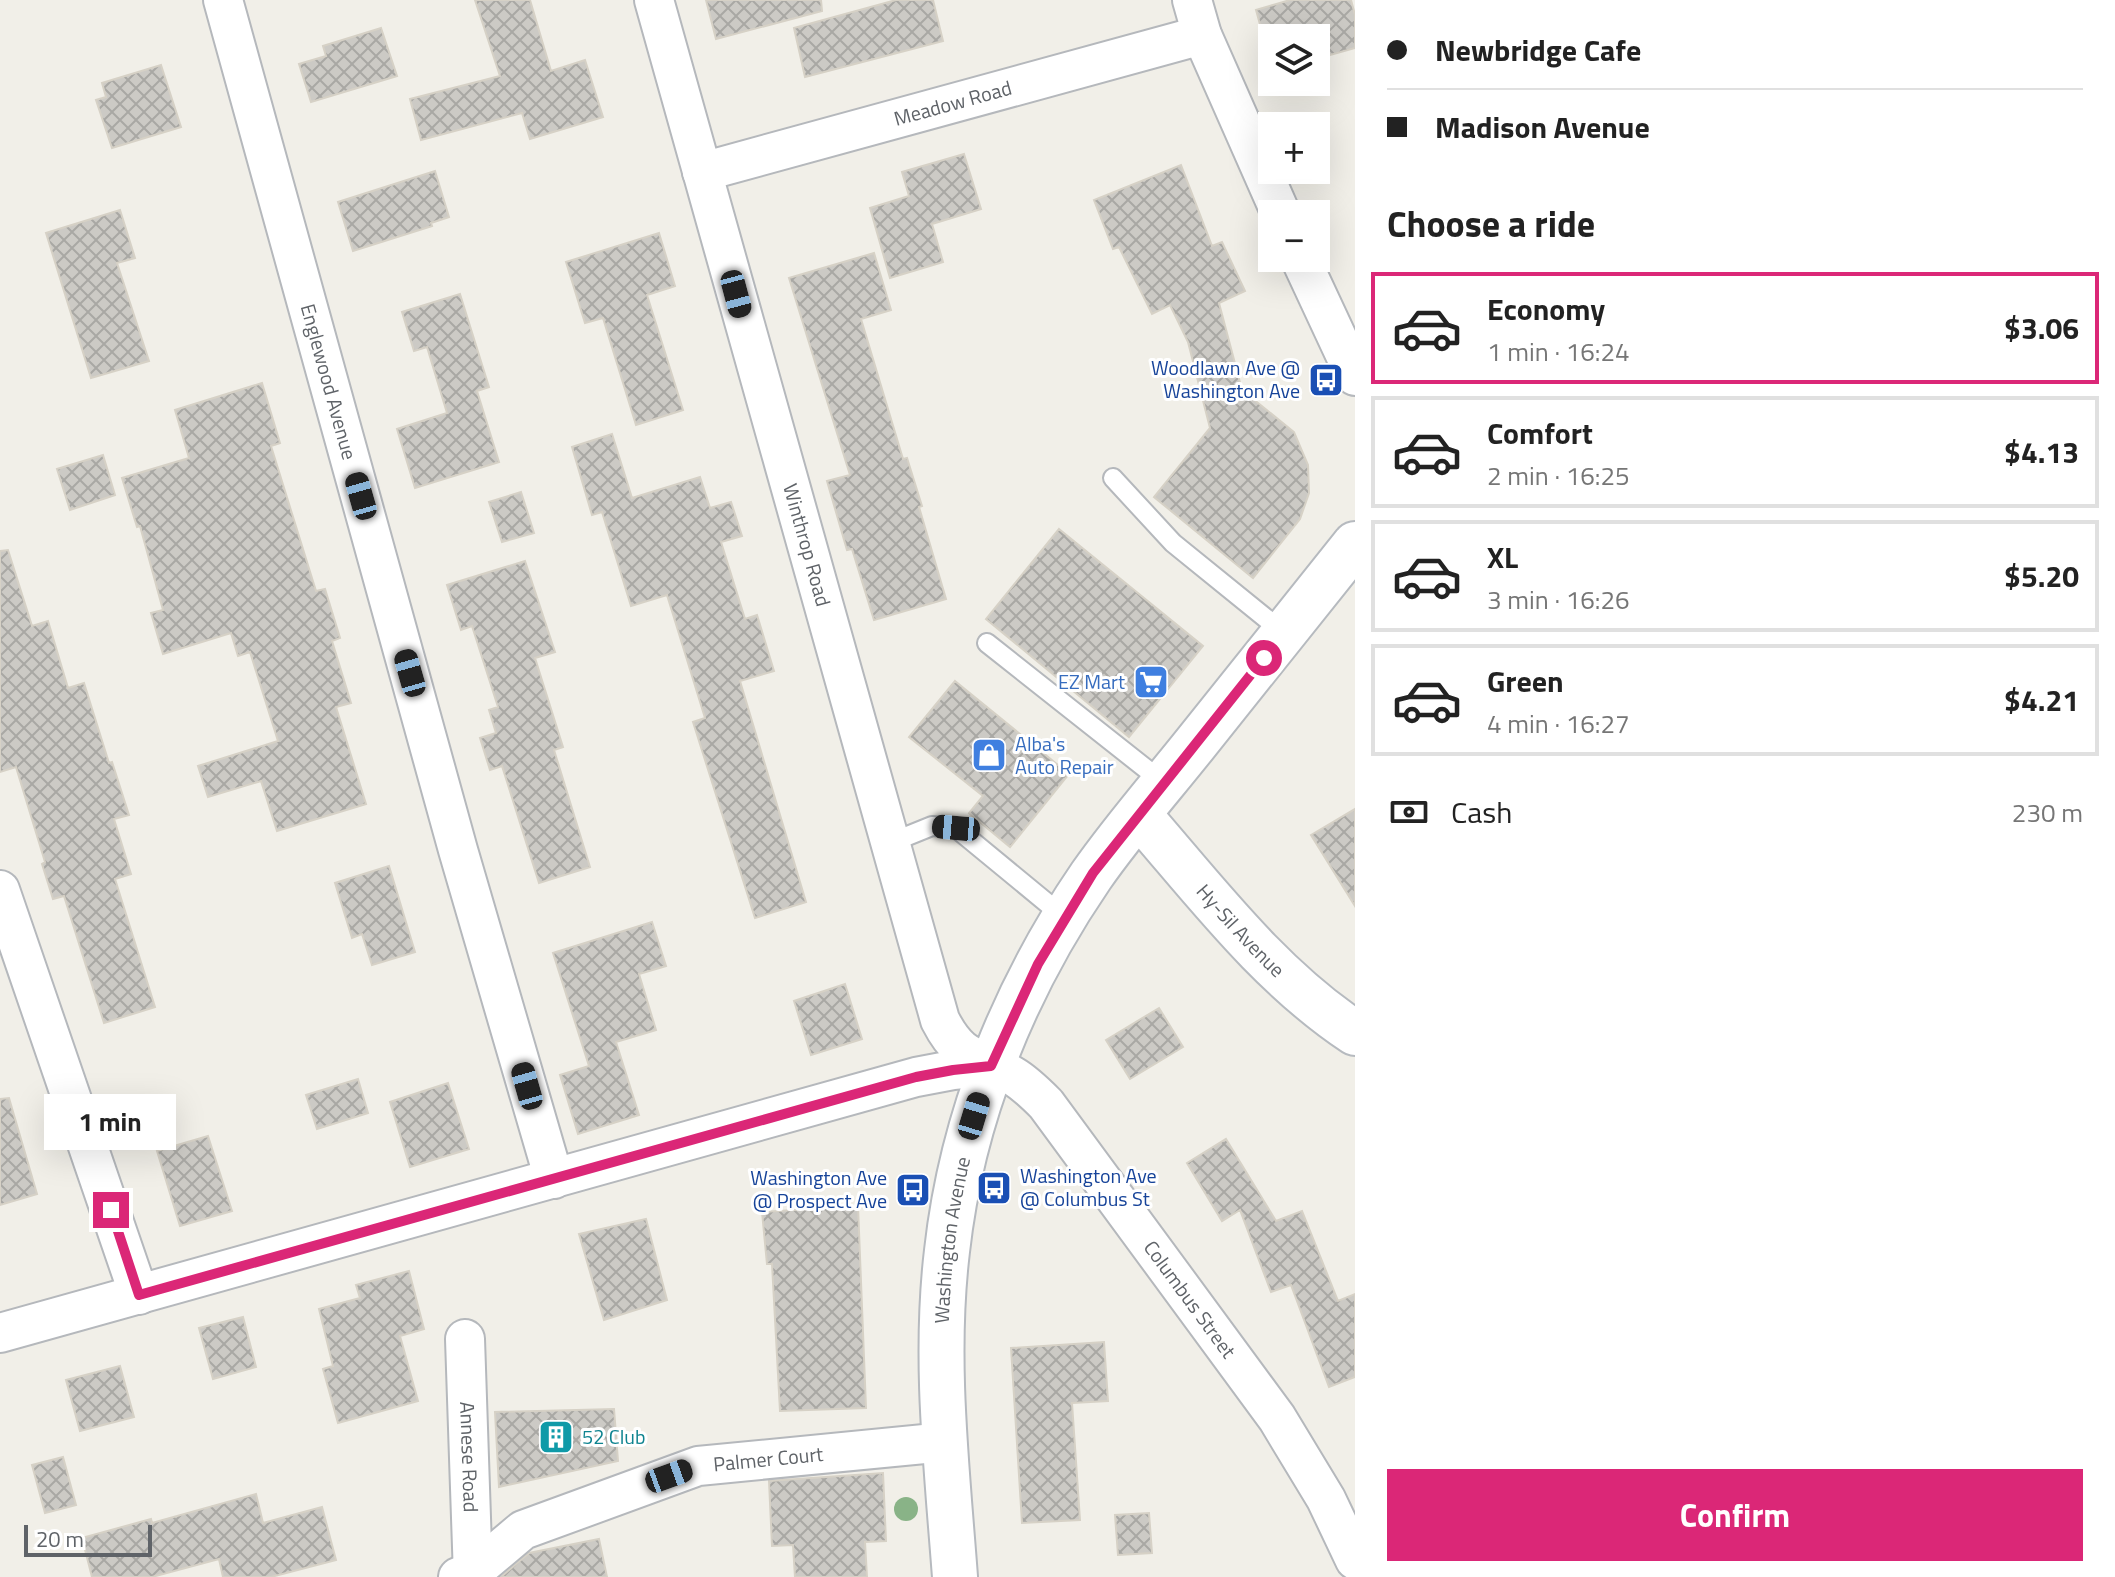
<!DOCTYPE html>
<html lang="en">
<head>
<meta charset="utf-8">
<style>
  body { margin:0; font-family:"Titillium Web",sans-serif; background:#f2f2f2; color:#222; height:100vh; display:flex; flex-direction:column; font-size:30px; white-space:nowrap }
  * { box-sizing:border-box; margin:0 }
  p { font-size:26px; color:#767676 }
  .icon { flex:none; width:44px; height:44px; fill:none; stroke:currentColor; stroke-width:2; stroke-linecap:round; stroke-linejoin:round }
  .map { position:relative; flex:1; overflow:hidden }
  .sheet { display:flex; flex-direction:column; background:#fff; width:760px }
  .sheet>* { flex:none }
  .banner { display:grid; align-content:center; height:176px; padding:0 32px; background:#fff }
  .controls { position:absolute; left:1258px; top:24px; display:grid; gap:16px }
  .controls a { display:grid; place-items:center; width:72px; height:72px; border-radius:0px; background:#fff; box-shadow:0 8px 32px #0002; font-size:40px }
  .scale { position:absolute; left:24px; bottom:20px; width:128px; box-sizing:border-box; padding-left:8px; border:4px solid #5f6368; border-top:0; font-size:22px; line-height:28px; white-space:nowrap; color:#5f6368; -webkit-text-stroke:6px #fff; paint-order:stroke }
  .end { position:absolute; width:36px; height:36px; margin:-18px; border:10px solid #db2777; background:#fff; box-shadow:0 0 0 4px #fff }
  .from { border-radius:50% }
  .bubble { position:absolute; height:56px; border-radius:0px; background:#fff; box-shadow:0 8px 32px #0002; font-size:26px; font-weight:700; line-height:56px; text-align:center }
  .car { position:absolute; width:24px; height:48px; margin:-24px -12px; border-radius:10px; box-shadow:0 0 6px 2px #0007; background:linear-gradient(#222 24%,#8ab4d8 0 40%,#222 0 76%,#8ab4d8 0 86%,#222 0) }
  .banner b { display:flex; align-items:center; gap:28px; height:76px; font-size:30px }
  .banner b+b { border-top:2px solid #e0e0e0 }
  .banner i { width:20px; height:20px; background:#222 }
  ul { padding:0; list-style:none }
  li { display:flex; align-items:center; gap:24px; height:112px; margin:0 16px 12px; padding:0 16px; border:4px solid #e0e0e0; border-radius:0px }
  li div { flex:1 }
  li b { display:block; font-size:30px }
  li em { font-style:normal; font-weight:700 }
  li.selected { border-color:#db2777 }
  li>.icon { width:72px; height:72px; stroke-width:1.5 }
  h2 { padding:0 32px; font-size:36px; line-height:96px }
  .pay { display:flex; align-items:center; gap:20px; height:88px; padding:0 32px; font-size:30px }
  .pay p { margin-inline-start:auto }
  .button { display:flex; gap:16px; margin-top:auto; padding:16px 32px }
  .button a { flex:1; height:92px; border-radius:0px; background:#db2777; color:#fff; font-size:32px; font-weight:700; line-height:92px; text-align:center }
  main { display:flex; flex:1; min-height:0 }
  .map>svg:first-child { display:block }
  .building { fill:url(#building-cross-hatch); stroke:#d6d1c6; stroke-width:2 }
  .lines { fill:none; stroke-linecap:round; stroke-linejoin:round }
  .lane-casing { stroke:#b5b8bc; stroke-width:22 }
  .street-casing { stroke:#b5b8bc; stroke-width:42 }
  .secondary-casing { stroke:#b6babf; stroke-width:48 }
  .lane { stroke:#fff; stroke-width:18 }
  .street { stroke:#fff; stroke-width:38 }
  .secondary { stroke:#fff; stroke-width:44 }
  .tree { fill:#89b387 }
  .route { stroke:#db2777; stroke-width:10 }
  .labels { text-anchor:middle; stroke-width:6; stroke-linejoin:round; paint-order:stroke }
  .street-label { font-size:20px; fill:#5f6368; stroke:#fff }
  .transit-label { font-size:20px; fill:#164399; stroke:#fff; text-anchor:end }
  .shop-label { font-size:20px; fill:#366cbe; stroke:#fff; text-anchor:end }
  .culture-label { font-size:20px; fill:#0d838f; stroke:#fff; text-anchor:start }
</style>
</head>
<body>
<main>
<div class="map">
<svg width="1355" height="1577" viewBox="0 0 1355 1577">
  <defs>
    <pattern id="building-cross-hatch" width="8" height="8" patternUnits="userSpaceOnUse" patternTransform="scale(2)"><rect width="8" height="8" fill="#cccac5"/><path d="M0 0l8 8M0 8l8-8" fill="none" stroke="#a9a8a4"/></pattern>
  </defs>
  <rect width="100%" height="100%" fill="#f1efe8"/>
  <path class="building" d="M475 0H530L551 71 585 60 603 117 530 139 522 113 421 140 410 99 500 76Z
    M706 0H821L822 11 716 39Z
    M896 0H933L943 41 805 77 794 28Z
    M1290 0H1351L1355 15V48L1316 59V38H1272V68L1256 10Z
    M381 28 397 76 311 102 299 64 326 56 323 46Z
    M161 65 181 127 112 148 96 100 106 97 102 83Z
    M964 154 981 209 932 224 943 262 890 278 870 208 909 196 902 172Z
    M1181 165 1212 246 1222 242 1245 291 1219 303 1242 390 1294 432 1308 465 1309 493 1300 519 1253 578 1154 497 1210 428 1188 342 1170 305 1152 314 1119 247 1113 249 1094 200Z
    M435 171 449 217 431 223 432 226 353 251 338 202Z
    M120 210 135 258 117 263 149 361 91 378 46 233Z
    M659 233 675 286 647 295 683 410 636 425 603 318 585 323 566 262Z
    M874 253 891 310 861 319 903 459 907 458 922 506 919 507 946 599 874 620 852 549 847 550 827 481 850 475 789 278Z
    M460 294 489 387 477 391 499 462 415 488 397 429 447 413 427 347 414 351 402 312Z
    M262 383 280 443 271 446 316 591 325 589 340 638 332 641 351 703 336 707 366 804 277 831 261 781 208 797 198 766 278 741 250 652 238 656 231 633 163 654 151 613 163 610 140 526 137 527 122 478 189 458 175 410Z
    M612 434 632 498 700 477 710 508 731 502 742 536 721 542 745 619 757 615 774 671 740 681 806 902 755 918 693 722 705 718 667 595 631 606 602 512 592 515 572 447Z
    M103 455 115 495 70 510 57 469Z
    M521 492 534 533 502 542 489 502Z
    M1059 529 1203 646 1129 737 986 619Z
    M8 550 32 626 48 621 68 688 84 683 109 763 112 762 129 815 114 819 131 874 115 879 155 1007 104 1023 64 896 53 899 42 864 45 862 16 767 0 772V551Z
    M525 561 555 652 535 658 563 747 554 750 590 867 539 883 502 766 490 770 480 738 496 733 489 710 498 707 472 626 461 630 447 585Z
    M955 681 1069 774 1010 847 969 813 983 796 909 737Z
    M1355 809V906L1311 835Z
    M389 866 415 952 372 965 362 934 352 938 335 883Z
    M652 922 666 966 639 974 656 1030 616 1042 639 1115 578 1134 560 1075 589 1066 553 953Z
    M845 984 862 1039 811 1055 794 1001Z
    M1159 1008 1183 1047 1130 1079 1106 1040Z
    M358 1079 368 1113 317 1129 306 1095Z
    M448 1083 469 1149 410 1167 390 1102Z
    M9 1098 37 1194 0 1205V1099Z
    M208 1136 232 1211 180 1226 157 1151Z
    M1226 1139 1276 1221 1302 1211 1338 1301 1355 1294V1377L1329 1387 1291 1285 1271 1292 1240 1210 1222 1221 1187 1163Z
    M858 1206 866 1408 780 1411 772 1264H767L762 1212Z
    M646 1219 667 1300 604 1320 579 1234Z
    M409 1271 424 1329 400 1336 418 1401 338 1423 323 1369 333 1366 319 1309 360 1298 356 1285Z
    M243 1317 256 1367 213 1379 199 1328Z
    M1104 1342 1108 1401 1072 1403 1080 1520 1022 1523 1011 1348Z
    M120 1366 134 1417 80 1431 66 1380Z
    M614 1409 618 1461 499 1487 495 1412Z
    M63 1457 76 1505 45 1513 32 1465Z
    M883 1473 886 1541 865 1542 867 1577H795L793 1545 772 1546 769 1481Z
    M256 1494 263 1523 322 1507 336 1560 271 1577H223L219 1559 152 1577H92L82 1538 151 1519 152 1523Z
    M1149 1513 1152 1553 1118 1555 1115 1515Z
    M599 1539 607 1577H501L529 1553Z"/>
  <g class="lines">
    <g class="lane-casing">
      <path id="lane" d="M1113 478 1173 543 1284 633
        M987 643 1164 783
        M890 843 932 826 956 828 1064 917"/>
    </g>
    <g class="street-casing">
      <g id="street">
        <path id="s1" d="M223 0 458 850 554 1179"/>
        <path id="s2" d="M654 0 940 1020C962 1063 977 1054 1013 1076 1025 1083 1036 1094 1046 1104L1277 1418 1326 1499 1355 1560"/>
        <path d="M1192 0 1202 35 1281 214"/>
        <path id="s3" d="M702 172 1202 35"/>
        <path d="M1300 258 1355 376"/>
        <path d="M0 890 139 1295"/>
        <path d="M0 1333 916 1077 953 1070 991 1066"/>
        <path id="s4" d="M465 1339 473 1577"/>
        <path id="s5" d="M458 1577 473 1572 523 1530 698 1466 945 1442"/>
      </g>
    </g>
    <g class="secondary-casing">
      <g id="secondary">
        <path id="s6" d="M1139 815C1206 892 1269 976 1355 1033"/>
        <path id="s7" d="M955 1577C947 1469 934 1359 947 1251 962 1116 1015 987 1091 876 1123 830 1161 787 1196 743 1249 676 1302 610 1355 544"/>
      </g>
    </g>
    <use href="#lane" class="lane"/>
    <use href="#street" class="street"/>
    <use href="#secondary" class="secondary"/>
  </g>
  <circle class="tree" cx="906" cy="1509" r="12"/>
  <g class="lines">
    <path class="route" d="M111 1210 139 1295 916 1077 953 1070 991 1066 1038 964 1093 873 1264 658"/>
  </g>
  <defs>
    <g id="bus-square" transform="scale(1.8)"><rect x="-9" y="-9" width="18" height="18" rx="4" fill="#1a4fb4" stroke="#fff"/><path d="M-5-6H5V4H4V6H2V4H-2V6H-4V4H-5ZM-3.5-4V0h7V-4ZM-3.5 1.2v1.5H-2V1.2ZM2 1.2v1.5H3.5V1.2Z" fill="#fff"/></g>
    <g id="supermarket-square" transform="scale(1.8)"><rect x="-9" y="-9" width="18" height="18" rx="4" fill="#3f7fe0" stroke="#fff"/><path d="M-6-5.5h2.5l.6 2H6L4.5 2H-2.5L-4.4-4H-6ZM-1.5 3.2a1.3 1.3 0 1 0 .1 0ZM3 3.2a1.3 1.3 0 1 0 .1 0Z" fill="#fff"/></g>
    <g id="shop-square" transform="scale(1.8)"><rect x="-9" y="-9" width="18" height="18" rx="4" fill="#3f7fe0" stroke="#fff"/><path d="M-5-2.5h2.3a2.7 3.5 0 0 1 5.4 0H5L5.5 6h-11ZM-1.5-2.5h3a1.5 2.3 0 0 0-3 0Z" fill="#fff"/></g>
    <g id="building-square" transform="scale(1.8)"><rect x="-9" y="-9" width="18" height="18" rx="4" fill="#0f9aa8" stroke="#fff"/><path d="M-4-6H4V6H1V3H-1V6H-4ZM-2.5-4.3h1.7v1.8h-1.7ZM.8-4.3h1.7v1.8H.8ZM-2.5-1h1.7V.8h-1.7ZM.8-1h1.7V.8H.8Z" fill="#fff"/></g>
  </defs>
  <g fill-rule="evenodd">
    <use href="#bus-square" x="1326" y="380"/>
    <use href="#supermarket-square" x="1151" y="682"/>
    <use href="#shop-square" x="989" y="755"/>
    <use href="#bus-square" x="994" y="1188"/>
    <use href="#bus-square" x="913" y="1190"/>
    <use href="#building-square" x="556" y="1437"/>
  </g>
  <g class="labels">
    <g class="street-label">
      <text dy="7" stroke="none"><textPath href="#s3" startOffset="260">Meadow Road</textPath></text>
      <text dy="7" stroke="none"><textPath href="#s1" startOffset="396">Englewood Avenue</textPath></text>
      <text dy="7" stroke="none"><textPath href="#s2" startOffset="566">Winthrop Road</textPath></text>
      <text dy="7" stroke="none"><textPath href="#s6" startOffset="154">Hy-Sil Avenue</textPath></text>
      <text dy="7" stroke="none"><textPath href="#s7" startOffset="338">Washington Avenue</textPath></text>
      <text dy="7" stroke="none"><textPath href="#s2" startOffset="1440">Columbus Street</textPath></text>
      <text dy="7" stroke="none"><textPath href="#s4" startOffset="118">Annese Road</textPath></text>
      <text dy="7" stroke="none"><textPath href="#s5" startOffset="338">Palmer Court</textPath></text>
    </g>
    <g class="transit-label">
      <text x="1300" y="375">Woodlawn Ave @<tspan x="1300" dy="23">Washington Ave</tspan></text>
      <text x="1020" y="1183" text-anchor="start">Washington Ave<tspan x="1020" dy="23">@ Columbus St</tspan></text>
      <text x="887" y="1185">Washington Ave<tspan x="887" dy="23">@ Prospect Ave</tspan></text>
    </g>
    <g class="shop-label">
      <text x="1125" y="689">EZ Mart</text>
      <text x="1015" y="751" text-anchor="start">Alba's<tspan x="1015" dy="23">Auto Repair</tspan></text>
    </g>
    <g class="culture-label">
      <text x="582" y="1444">52 Club</text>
    </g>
  </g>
</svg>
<div class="controls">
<a><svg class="icon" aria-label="layers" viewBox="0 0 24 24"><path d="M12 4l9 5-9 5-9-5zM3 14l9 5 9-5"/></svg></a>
<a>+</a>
<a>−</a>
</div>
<div class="scale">20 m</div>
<i class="end from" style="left:1264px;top:658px"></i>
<i class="end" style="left:111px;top:1210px"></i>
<div class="bubble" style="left:44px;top:1094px;width:132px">1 min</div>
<i class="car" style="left:736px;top:294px;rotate:165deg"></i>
<i class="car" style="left:361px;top:496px;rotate:344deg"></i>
<i class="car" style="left:410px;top:673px;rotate:344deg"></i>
<i class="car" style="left:956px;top:828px;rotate:275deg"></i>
<i class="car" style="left:527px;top:1086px;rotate:344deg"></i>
<i class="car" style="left:974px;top:1116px;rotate:17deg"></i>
<i class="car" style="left:669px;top:1476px;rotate:70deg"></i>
</div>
<section class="sheet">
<div class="banner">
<b><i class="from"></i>Newbridge Cafe</b>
<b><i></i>Madison Avenue</b>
</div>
<h2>Choose a ride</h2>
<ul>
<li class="selected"><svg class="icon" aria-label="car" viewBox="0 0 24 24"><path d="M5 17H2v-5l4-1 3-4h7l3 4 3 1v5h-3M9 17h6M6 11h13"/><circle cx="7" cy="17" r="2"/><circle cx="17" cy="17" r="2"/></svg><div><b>Economy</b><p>1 min · 16:24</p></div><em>$3.06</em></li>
<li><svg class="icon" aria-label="car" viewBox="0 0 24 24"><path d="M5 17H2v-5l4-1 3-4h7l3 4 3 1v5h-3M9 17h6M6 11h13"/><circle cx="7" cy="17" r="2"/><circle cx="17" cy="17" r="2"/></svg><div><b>Comfort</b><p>2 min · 16:25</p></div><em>$4.13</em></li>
<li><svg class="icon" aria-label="car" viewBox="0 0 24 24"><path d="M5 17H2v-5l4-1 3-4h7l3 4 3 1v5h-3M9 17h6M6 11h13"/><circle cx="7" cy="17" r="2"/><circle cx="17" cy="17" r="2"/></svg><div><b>XL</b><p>3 min · 16:26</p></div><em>$5.20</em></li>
<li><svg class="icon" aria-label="car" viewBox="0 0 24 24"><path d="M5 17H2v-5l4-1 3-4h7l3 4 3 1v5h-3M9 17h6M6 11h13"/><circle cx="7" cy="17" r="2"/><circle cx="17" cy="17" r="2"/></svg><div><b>Green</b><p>4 min · 16:27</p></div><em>$4.21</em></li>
</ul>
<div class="pay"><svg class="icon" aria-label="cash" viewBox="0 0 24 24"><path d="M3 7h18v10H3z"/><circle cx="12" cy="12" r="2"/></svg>Cash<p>230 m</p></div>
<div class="button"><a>Confirm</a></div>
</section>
</main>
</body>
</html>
